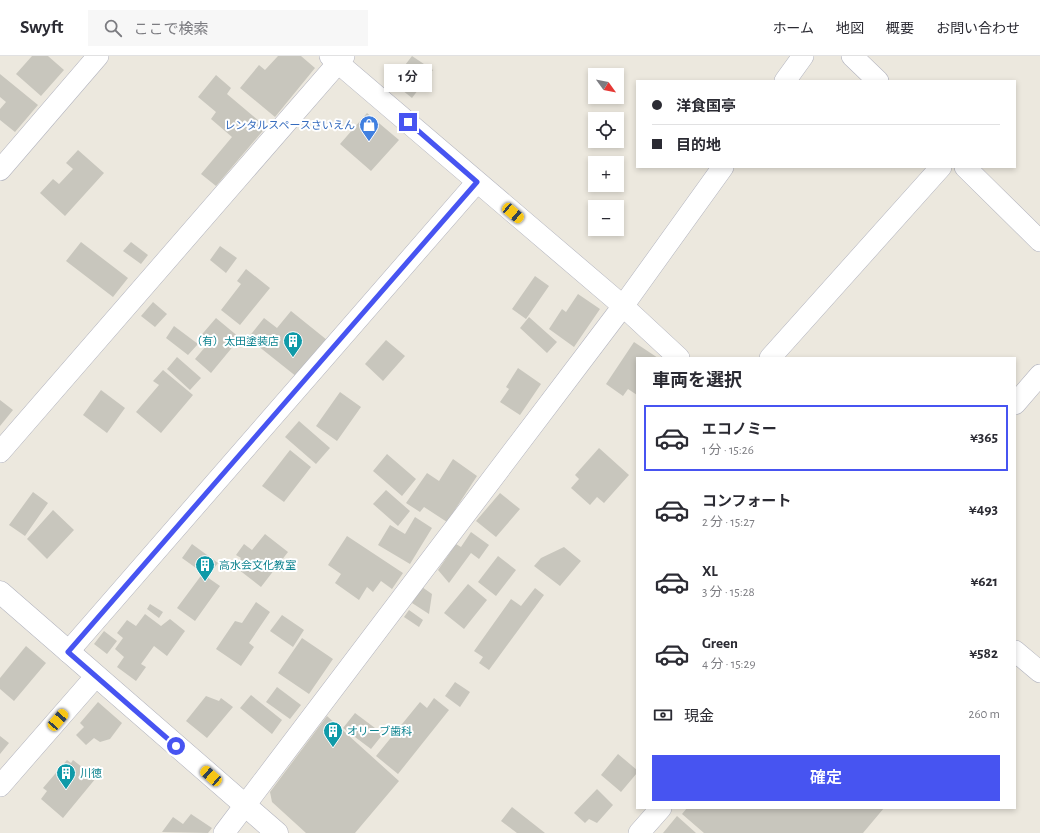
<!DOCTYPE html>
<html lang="ja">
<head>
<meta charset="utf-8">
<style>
  body { margin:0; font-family:"Alegreya Sans","Noto Sans JP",sans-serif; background:#f7f7f7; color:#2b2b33; height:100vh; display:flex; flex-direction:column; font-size:15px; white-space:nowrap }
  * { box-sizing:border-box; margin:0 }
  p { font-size:13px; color:#7c7c81 }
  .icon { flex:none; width:22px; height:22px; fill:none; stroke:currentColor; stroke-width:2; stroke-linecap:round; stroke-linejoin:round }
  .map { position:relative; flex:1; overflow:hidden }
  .side { position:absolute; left:636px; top:301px; width:380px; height:452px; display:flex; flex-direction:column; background:#fff; border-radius:0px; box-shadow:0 2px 6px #0003 }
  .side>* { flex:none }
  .hud { position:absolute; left:636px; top:24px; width:380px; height:88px; border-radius:0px; box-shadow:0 2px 6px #0003; display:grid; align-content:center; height:88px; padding:0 16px; background:#fff }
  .needle { width:26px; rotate:123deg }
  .tools { position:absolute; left:588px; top:12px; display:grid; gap:8px }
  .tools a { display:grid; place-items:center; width:36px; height:36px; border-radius:0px; background:#fff; box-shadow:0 2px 6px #0003; font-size:20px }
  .end { position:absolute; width:18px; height:18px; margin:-9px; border:5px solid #4754f1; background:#fff; box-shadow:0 0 0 2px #fff }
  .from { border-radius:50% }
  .bubble { position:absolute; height:28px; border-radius:0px; background:#fff; box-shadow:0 2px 6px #0003; font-size:13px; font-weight:600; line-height:28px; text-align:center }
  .car { position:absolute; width:12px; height:24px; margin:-12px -6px; border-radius:5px; box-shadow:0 0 3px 1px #0007; background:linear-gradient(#f5c518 24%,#345 0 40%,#f5c518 0 76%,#345 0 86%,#f5c518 0) }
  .hud b { display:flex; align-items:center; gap:14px; height:38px; font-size:15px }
  .hud b+b { border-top:1px solid #e1e1e2 }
  .hud i { width:10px; height:10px; background:#2b2b33 }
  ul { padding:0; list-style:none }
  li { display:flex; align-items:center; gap:12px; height:66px; margin:0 8px 6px; padding:0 8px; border:2px solid transparent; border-radius:0px }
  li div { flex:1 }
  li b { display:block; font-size:15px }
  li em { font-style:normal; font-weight:600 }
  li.active { border-color:#4754f1 }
  li>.icon { width:36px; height:36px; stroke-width:1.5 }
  h2 { padding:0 16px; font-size:18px; line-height:48px }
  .pay { display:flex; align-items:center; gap:10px; height:44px; padding:0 16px; font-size:15px }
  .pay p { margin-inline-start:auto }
  .button { display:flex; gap:8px; margin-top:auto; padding:8px 16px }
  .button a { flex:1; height:46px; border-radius:0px; background:#4754f1; color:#fff; font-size:16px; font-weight:600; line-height:46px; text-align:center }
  header { display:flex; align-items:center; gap:24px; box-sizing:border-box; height:56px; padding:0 20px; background:#fff; border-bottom:1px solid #e1e1e2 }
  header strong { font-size:19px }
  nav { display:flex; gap:22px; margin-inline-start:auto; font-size:14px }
  .search { width:280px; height:36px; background:#f7f7f7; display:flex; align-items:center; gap:10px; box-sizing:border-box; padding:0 14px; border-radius:0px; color:#7c7c81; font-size:15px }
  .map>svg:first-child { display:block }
  .building { fill:#c8c6bd }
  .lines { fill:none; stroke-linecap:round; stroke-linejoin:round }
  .minor-casing { stroke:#b2b3be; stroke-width:22 }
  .tertiary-casing { stroke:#b2b3be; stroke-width:23 }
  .minor { stroke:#fff; stroke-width:21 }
  .tertiary { stroke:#fff; stroke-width:22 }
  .route { stroke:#4754f1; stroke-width:5 }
  .labels { text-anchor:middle; stroke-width:4; stroke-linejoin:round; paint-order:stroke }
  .shop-label { font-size:11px; fill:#366cbe; stroke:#fff; text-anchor:end }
  .culture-label { font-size:11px; fill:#0d838f; stroke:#fff; text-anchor:start }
</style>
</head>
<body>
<header>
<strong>Swyft</strong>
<div class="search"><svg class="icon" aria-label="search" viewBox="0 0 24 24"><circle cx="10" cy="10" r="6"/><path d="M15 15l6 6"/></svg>ここで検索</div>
<nav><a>ホーム</a><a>地図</a><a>概要</a><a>お問い合わせ</a></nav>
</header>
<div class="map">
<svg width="1040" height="777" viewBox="0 0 1040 777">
  <rect width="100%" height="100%" fill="#ece8de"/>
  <path class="building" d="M32 0H48L64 14 41 40 16 18Z
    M278 0H301L315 12 275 61 240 32 259 9 265 14Z
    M412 0 433 14 412 42 392 26Z
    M0 18 38 49 15 76 0 64V53L6 46 0 41Z
    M216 19 231 32 227 38 266 71 216 130 201 118 232 81 211 63 216 56 198 41Z
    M367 57 399 84 371 115 340 88Z
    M78 94 104 117 65 160 40 137 53 123 59 128 73 113 66 107Z
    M81 186 128 222 113 241 66 205Z
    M131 186 148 199 141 208 123 195Z
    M220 190 237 202 226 217 210 204Z
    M246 213 270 232 240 269 221 254 241 228 237 225Z
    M535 220 549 230 526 263 512 253Z
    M578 238 600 253 574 291 549 273 562 253 566 256Z
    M153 246 167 258 155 271 141 260Z
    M291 255 327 284 297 321 248 282 264 262 277 272Z
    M529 261 557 286 547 297 520 272Z
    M216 262 240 282 211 317 195 303 206 290 198 283Z
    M174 270 198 288 188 299 166 282Z
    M386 284 405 300 383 325 365 308Z
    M634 286 658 302H637V339L628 333 623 340 606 328Z
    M177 301 201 322 190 334 167 313Z
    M518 312 541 328 520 359 500 346 509 333 506 331Z
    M163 314 193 339 161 377 136 356 159 329 153 325Z
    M101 334 125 352 107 377 83 359Z
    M340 336 361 351 337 385 316 370Z
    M0 344 13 354 0 370Z
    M299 365 330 392 316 408 285 381Z
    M599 392 629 419 604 447 597 441 590 449 571 432 579 423 575 419Z
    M290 394 311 411 284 446 262 430Z
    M387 398 416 423 402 440 373 415Z
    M453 403 477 420 447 466 424 451 420 456 406 447 427 417 439 425Z
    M386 434 410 455 398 470 373 448Z
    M33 436 48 447 25 480 9 469Z
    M500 437 520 453 496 481 476 465Z
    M53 454 74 474 47 503 27 483Z
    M415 461 432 472 410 508 378 489 390 469 405 478Z
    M471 476 489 489 479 503 471 497 449 527 438 514 456 488 461 491Z
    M265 478 288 496 261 531 234 510 241 502 236 499 244 488 252 494Z
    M347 480 403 517 392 533 381 525 373 536 367 531 359 544 335 527 341 518 328 509Z
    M192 488 218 507 207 521 220 530 195 565 177 552 203 517 182 502Z
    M564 491 581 505 560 530 534 510 541 502Z
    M498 500 516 514 496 540 478 526Z
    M468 528 487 544 464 573 444 557Z
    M422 531 432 538 429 558 412 547Z
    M535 532 544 539 489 614 479 607 483 601 474 595 511 543 521 550Z
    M256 546 270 556 249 587 254 591 241 610 216 593 235 565 242 567Z
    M150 548 163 556 159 562 147 553Z
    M409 554 423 564 419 571 404 561Z
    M145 558 161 570 170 563 185 575 167 600 154 590 141 608 146 611 136 625 117 611 124 601 115 593 123 582 117 577 127 564 136 570Z
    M282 559 304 574 293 591 270 575Z
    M104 575 117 585 107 598 94 588Z
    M302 582 333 603 309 638 278 617Z
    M26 590 46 607 14 645 0 633V622Z
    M455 626 470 636 460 651 445 640Z
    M277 631 301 649 290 663 266 646Z
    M251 639 282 664 272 678 240 652Z
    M206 640 219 645 221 642 233 651 207 682 186 665Z
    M434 642 449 654 398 718 376 700 420 646 427 652Z
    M98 646 122 667 110 683 100 686 94 682 86 689 76 679 84 671 80 667Z
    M355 657 383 678 371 693 343 672Z
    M327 660 399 725 355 777H306L272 746 270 736Z
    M0 680 9 687 0 698Z
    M618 698 637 714V717L621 736 601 719Z
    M67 704 71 707 73 704 96 722 63 762 41 743 47 735 43 732Z
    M597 733 613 749 597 767 589 763 585 767 574 757Z
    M512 751 545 777H517L501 765Z
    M687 752H884L863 777H704L682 758Z
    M191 758 212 772 208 777 162 776 173 761 183 768Z
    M677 760 696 777H663Z"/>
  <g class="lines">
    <g class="minor-casing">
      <path id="minor" d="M330 0 623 250 679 302
        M852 0 878 25
        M785 25 803 0
        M965 111 1040 185
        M0 114 98 0
        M770 302 941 111
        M1015 348 1040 319
        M0 396 344 0
        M1015 595 1040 616
        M68 596 477 126
        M0 730 96 620
        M224 777 623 250 723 111
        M639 777 661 752"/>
    </g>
    <g class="tertiary-casing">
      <path id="tertiary" d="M0 536 277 777"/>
    </g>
    <use href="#minor" class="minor"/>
    <use href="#tertiary" class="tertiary"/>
  </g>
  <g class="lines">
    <path class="route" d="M176 690 68 596 477 126 408 66"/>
  </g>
  <defs>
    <g id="shop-pin" transform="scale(1)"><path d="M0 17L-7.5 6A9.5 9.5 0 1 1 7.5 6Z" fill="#3f7fe0" stroke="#fff"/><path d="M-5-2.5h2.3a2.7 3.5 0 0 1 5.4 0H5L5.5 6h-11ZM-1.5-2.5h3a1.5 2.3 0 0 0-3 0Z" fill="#fff"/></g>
    <g id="building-pin" transform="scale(1)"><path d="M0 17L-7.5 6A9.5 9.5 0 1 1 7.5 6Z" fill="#0f9aa8" stroke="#fff"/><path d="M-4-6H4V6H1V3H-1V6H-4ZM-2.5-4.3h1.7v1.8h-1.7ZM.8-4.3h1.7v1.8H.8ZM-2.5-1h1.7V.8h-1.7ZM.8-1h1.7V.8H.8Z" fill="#fff"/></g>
  </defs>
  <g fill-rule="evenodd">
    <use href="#shop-pin" x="369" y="69"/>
    <use href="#building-pin" x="293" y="285"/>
    <use href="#building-pin" x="205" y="509"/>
    <use href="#building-pin" x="333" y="675"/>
    <use href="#building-pin" x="66" y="717"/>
  </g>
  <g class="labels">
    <g class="shop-label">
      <text x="355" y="73">レンタルスペースさいえん</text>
    </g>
    <g class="culture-label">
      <text x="279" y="289" text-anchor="end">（有）太田塗装店</text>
      <text x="219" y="513">高水会文化教室</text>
      <text x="347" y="679">オリーブ歯科</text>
      <text x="80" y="721">川徳</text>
    </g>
  </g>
</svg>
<div class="tools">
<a><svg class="needle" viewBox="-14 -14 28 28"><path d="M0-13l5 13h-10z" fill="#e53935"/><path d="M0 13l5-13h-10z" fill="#7c7c81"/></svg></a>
<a><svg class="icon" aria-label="locate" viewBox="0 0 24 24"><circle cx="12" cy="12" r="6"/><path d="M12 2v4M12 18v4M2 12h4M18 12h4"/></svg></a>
<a>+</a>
<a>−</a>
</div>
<i class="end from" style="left:176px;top:690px"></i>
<i class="end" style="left:408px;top:66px"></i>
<div class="bubble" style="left:384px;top:8px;width:48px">1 分</div>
<i class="car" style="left:513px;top:157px;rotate:130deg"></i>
<i class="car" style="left:58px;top:664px;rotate:41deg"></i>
<i class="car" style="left:211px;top:720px;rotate:311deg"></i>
<div class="hud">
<b><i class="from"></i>洋食国亭</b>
<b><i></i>目的地</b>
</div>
<section class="side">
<h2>車両を選択</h2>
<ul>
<li class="active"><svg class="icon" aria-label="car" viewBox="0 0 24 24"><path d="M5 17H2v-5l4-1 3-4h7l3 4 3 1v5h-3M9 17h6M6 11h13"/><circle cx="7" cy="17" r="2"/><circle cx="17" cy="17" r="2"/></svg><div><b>エコノミー</b><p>1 分 · 15:26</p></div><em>¥365</em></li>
<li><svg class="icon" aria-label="car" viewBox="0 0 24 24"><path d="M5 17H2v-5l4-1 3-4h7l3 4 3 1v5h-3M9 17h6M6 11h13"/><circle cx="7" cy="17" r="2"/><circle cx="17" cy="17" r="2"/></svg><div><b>コンフォート</b><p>2 分 · 15:27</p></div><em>¥493</em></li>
<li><svg class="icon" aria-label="car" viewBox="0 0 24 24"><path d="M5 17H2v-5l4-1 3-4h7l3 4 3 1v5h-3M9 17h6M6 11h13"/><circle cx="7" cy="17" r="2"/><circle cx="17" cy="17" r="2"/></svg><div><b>XL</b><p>3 分 · 15:28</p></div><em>¥621</em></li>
<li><svg class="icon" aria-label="car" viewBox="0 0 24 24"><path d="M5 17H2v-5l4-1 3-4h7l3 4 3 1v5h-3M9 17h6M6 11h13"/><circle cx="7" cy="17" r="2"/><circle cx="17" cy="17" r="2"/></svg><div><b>Green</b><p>4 分 · 15:29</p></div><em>¥582</em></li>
</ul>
<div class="pay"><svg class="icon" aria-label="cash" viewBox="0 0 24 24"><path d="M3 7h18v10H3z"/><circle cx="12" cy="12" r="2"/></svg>現金<p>260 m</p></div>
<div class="button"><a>確定</a></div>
</section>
</div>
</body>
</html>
